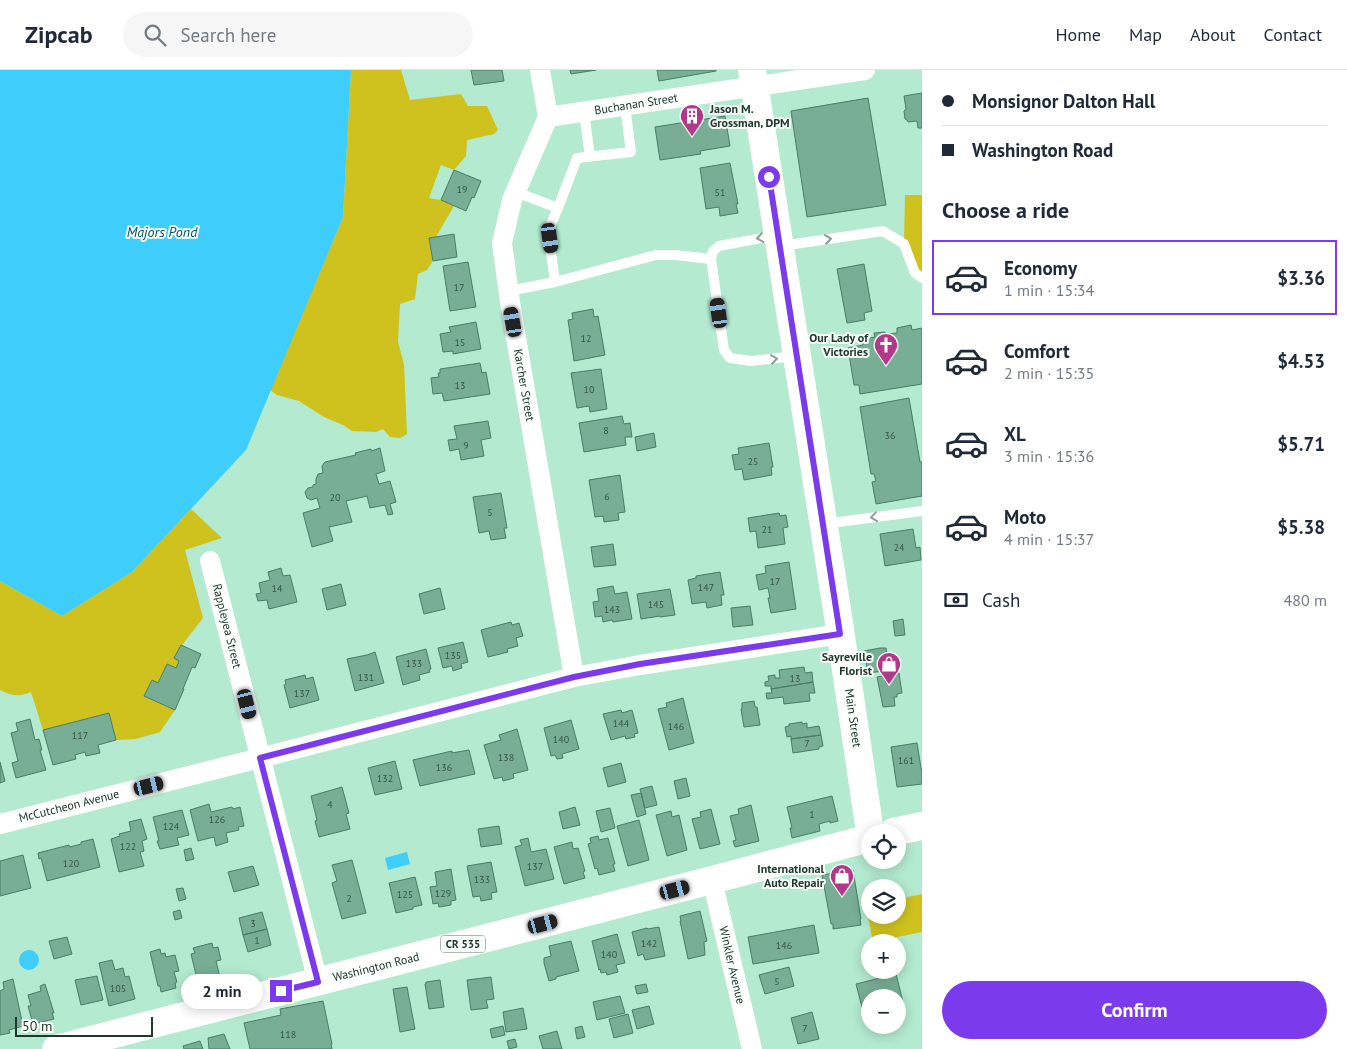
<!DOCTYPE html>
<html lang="en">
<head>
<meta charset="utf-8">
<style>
  body { margin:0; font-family:"PT Sans",sans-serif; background:#f6f6f7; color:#1f2937; height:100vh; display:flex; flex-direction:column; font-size:19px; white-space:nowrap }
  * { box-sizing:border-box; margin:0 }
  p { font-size:16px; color:#747a83 }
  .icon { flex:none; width:28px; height:28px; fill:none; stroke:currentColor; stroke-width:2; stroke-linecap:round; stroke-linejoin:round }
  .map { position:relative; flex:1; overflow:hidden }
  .side { display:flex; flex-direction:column; background:#fff; width:425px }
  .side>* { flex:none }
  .banner { display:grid; align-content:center; height:110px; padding:0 20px; background:#fff }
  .controls { position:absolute; left:861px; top:754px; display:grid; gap:10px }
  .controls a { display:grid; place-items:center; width:45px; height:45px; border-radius:50%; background:#fff; box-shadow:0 2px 12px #0003; font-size:25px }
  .scale { position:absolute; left:15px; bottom:12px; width:138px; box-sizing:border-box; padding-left:5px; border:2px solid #21382e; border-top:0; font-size:14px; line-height:18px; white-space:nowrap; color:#21382e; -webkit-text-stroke:4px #f9fefb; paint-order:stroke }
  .end { position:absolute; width:22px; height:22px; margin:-11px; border:6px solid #7c3aed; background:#fff; box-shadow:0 0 0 2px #fff }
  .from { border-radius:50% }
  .bubble { position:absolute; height:35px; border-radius:18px; background:#fff; box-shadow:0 2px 12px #0003; font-size:16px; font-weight:700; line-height:35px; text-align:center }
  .car { position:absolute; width:15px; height:30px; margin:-15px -8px; border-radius:6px; box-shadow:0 0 4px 1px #0007; background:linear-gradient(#222 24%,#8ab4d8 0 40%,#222 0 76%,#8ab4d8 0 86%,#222 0) }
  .banner b { display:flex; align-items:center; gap:18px; height:48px; font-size:19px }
  .banner b+b { border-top:1px solid #e0e1e3 }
  .banner i { width:12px; height:12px; background:#1f2937 }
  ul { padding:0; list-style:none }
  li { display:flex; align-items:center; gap:15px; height:75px; margin:0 10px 8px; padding:0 10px; border:2px solid transparent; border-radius:0px }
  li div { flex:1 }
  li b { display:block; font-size:19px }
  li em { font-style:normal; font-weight:700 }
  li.active { border-color:#7c3aed }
  li>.icon { width:45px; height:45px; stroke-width:1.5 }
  h2 { padding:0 20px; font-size:22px; line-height:60px }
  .pay { display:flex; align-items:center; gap:12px; height:55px; padding:0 20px; font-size:19px }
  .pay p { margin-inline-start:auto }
  .primary-button { display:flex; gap:10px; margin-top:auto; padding:10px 20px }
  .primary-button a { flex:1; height:58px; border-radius:30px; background:#7c3aed; color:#fff; font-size:20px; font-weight:700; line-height:58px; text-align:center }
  header { display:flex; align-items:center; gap:30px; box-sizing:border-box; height:70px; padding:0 25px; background:#fff; border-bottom:1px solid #e0e1e3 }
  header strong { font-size:24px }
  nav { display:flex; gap:28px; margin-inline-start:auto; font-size:18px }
  .search { width:350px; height:45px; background:#f6f6f7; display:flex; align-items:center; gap:12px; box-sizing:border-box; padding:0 18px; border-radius:28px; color:#747a83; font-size:19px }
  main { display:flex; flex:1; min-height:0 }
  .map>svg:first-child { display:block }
  .green { fill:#cfc21f }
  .water { fill:#3fcefc }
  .building { fill:#78ae95; stroke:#497d66 }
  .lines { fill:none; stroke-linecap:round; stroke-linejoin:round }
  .service { stroke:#fff; stroke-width:10 }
  .minor { stroke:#fff; stroke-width:20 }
  .secondary { stroke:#fff; stroke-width:28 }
  .primary { stroke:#fff; stroke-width:28 }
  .oneway { stroke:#909c96 }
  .route { stroke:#7c3aed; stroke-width:6 }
  .labels { text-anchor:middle; stroke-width:4; stroke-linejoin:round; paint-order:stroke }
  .number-label { font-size:10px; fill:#375648 }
  .shield { fill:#f9fefb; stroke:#62736c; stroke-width:1 }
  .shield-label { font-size:11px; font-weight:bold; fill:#21382e }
  .street-label { font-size:12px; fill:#21382e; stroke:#f9fefb }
  .poi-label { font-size:12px; font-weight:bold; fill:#21382e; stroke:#f9fefb; text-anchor:end }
  .water-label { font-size:14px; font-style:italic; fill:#00546b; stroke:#f9fefb }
</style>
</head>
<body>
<header>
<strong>Zipcab</strong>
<div class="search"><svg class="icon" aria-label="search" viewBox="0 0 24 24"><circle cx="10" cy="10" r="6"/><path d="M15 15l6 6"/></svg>Search here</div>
<nav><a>Home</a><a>Map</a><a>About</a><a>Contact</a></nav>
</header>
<main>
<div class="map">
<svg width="922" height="979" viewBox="0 0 922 979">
  <rect width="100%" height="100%" fill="#b3ead0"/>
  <path class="green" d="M351 0H401L410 30 461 24 468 36H487L498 60 494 64 467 70 466 86 454 100 441 95 429 128 441 130 454 136 436 167 429 168 433 191 427 200 418 204 415 229 400 234 398 272 404 294 407 364 400 368 390 367 383 359 376 362 352 361 343 355 324 347 299 331 277 325 270 320 343 147Z
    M905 125H922V208L904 174Z
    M191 439 222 468 185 480 203 548 179 579 175 588 179 591 176 598 167 594 158 613 152 611 145 626 175 640 160 662 136 669 116 670 109 643 43 660 31 622C18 627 12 626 0 620V511L62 546 132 502Z
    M922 824V862L873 872 866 836 870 835V845H898V829Z"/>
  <path class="water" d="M0 0H351L343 147 246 380 132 502 62 546 0 511Z
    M407 782 410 794 388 800 385 788Z
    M19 890a10 10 0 1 1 20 0a10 10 0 1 1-20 0Z"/>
  <path class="building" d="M471 0H502L504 11 474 15Z
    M570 0H596L571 4Z
    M657 0H716V1L659 11Z
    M922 23V58H918L917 51 908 52 907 50 905 49 904 41 906 39 904 26Z
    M868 28 886 135 807 147 791 41Z
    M725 46 730 76 700 81 701 84 660 90 655 57Z
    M730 93 738 134H736L738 143 720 146 719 137 706 139 700 98Z
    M454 100 481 111 474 128 472 127 466 141 441 130Z
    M454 164 457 187 433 191 429 168Z
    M468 192 476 237 450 241 443 196Z
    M864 194 872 241 864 243 865 250 847 253 837 199Z
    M593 239 594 247 598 246 605 285 574 291 568 250 573 249 572 243Z
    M476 252 481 279 453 284V281L443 282 440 264 451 262 449 257Z
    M911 255 912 260 922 258V314L860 324 859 315H854L848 278 863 275 862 269 875 267 874 263 885 262 886 264 897 263V258Z
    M480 293 482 303 486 302 490 324 444 331 442 323 433 324 431 308 439 307 438 303H440V299Z
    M601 299 607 339 590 342 589 336 577 338 571 303Z
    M909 328 920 392H922V426L876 434 872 412 876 411 874 404H871L860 337Z
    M622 346 624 354 630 353 632 367H625L626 375 584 382 579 353Z
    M488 351 491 368 481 370 484 386 461 390 459 379 450 381 448 370 457 369 454 356Z
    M654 363 656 377 637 381 635 367Z
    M769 373 773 397H771L772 405 744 410 742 399 735 400 732 385 739 384 738 378Z
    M380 378 385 401 376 404 379 414 390 411 396 432 390 434 393 444 388 445 385 435 370 438 367 426 346 431 352 452 329 457 333 471 312 477 303 443 320 438 317 428 311 430 307 428 305 422 308 418 313 417V415L316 414V409L318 404 323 403 322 396 325 392 356 385 355 383 371 379V381Z
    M620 405 625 442 618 443 619 450 604 452 603 446 595 447 589 410Z
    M501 423 507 458H504L506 468 491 470 489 461 479 463 473 427Z
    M779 443 780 446 786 445 788 457 783 458 785 474 758 478 756 461 750 462 748 448Z
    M913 459 916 478 920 477 921 490 885 496 880 464Z
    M613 474 616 495 594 497 591 477Z
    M789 492 796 539 771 543 768 528H770L768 518 759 520 756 505 766 503 765 496Z
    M281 498 283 506 290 505 297 532 269 539 267 530 258 531 256 524 261 523 259 513 270 510 268 502Z
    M720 502 724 525H721L722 535 707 538 706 532 692 534 688 510 696 508V506Z
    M341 514 346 535 327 540 322 519Z
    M613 516 615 524 627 522 632 549 613 552 612 550 603 552 602 546 595 547 593 532 599 531 597 519Z
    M440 518 445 539 424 544 419 524Z
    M670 519 675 545 660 547V546L641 549 637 524Z
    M750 536 753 555 733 557 731 538Z
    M903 549 905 565 895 566 893 551Z
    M511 552 512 555 519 553 523 566 516 568 518 576 507 579 508 582 488 587 481 560Z
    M463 572 468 592 461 594 462 598 453 601 452 596 443 598 438 578Z
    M181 575 201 584 195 598 192 597 183 619H184L175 640 144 626 152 610 158 613 167 594 176 598 179 591 174 588Z
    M880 578H886L888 593 883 594 884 601 868 603 864 581Z
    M426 579 431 599 429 600 430 602 419 605 420 610 403 615 396 587Z
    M375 582 384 613 355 621 347 589 367 585Z
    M804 597 805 603 812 602 813 612 771 619V616H765V612L769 611 768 606 775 605V608H780L779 600Z
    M899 603 902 623 897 624V627H894L895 636 883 637 877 607Z
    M305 605 306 609 313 607 319 630 290 638 284 615 286 614 285 610Z
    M813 612 815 623H809L810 631 784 634 783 627 767 629 766 623H772L771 619Z
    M683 628 694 673 669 680 658 639 667 637 666 633Z
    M754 631 755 637H757L760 655 744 657 741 639 742 638V633Z
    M621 640 622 643 632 640 638 663 634 664 635 667 626 669 625 666 611 670 603 644Z
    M109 643 116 670 98 675 100 683 86 686 85 682 75 685 76 689 53 695 43 660Z
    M30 649 35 670 39 669 42 680H40L46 700 16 708 12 693 18 691 11 663 18 661 16 653Z
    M571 650 579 679 562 684 563 688 557 689 555 685 551 686 544 658Z
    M802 652V654L807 653V658L819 656 821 665 791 669V666L787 667 785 657 789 656V654Z
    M517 659 528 700 513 704 514 708 503 711 502 707 494 709 484 675 501 670 499 665Z
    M821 665 823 676 819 677V679L793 683 791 669Z
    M917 673 922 704V714L897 717 891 677Z
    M469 680 475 704 420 716 413 690 452 681V683Z
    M395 691 402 719 375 725 368 698Z
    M0 692 5 711 0 713Z
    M621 693 626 712 608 717 603 698Z
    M686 708 690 726 678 729 674 711Z
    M652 716 657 735 645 738 640 719Z
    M342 717 349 743 346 744 350 759 319 767 315 751 317 750 311 726Z
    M641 723 646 744 637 747 631 725Z
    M832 726 838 751 830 753V751L819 754 820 761 792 768 790 758H792L787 737Z
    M209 734 211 742 232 737 233 739 240 737 244 756 238 757 239 760 226 763 228 772 216 776 214 767 198 771 190 740Z
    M751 735 759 771 735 777 733 771 736 770 730 746 739 744 738 739Z
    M575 737 580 755 563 759 559 742Z
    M610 738 615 758 601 762 596 741Z
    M711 739 720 774 700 779 692 749 701 747 700 742Z
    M182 740 189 765 177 768 179 775 160 779 157 771H159L153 747Z
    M671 741 672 747 679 745 687 780 667 786 656 745Z
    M141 749 147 769 142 771 144 781 140 782 144 796 119 802 111 769 120 766 119 764 131 761 129 752Z
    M639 750 649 790 628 796 617 756Z
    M499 756 502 774 481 777 478 759Z
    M598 766 599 770 608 768 615 794H613L615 801 599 805 597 798 595 799 588 774 591 773 590 768Z
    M528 768 531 782 546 779 554 809 525 816 515 777 522 775 520 770Z
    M93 769 100 797 47 811 41 788 39 789 38 783 69 775 70 777 81 774V772Z
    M572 772 573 779 578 778 585 801 583 802 585 808 564 814 554 777Z
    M191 778 194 789 186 791 184 780Z
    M23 785 31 818 0 826V791Z
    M352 790 366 843 342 849 332 813 337 811 332 795Z
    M491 792 497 822 491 823 492 829 481 831 480 826 473 827 467 796Z
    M253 796 259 815 234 822 228 802Z
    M451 799 456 830 451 831V835L439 837 438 833 433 834 430 817 437 816 435 802Z
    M853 800 861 849H860L861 855 833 859V854H831L822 805Z
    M415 807 422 835 413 837V839L396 843 389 813Z
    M183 818 186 829 179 831 176 819Z
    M180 840 182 848 175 850 173 842Z
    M700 841 707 871 704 872 705 885 688 889 680 851H681L680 846Z
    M262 842 267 859 243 865 239 848Z
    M814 855 819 883 753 894 748 867Z
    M659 857 665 886 645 890 643 884 638 886 632 862 647 858 648 859Z
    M267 859 271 875 248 882 243 865Z
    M617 864 625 893 616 895 618 902 607 905 606 902 601 903 600 899 599 900 592 871Z
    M67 867 72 884 54 889 49 871Z
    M571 871 579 901 556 907V909L549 911 544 893V888L551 886 549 876Z
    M212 873 213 878 218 877 221 890 216 891 220 908 198 913 191 884 195 883 193 878Z
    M160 879 161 884 165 883 166 887 175 885 179 901 174 902 177 912 175 913 176 918 161 922 160 916H158L150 882Z
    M112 890 115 900 123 898 125 907 129 906 135 929 109 936 99 893Z
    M789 897 794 916 765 924 759 905Z
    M896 904 904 936 898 937V928H870V944L864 945 856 914Z
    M97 906 103 930 81 935 75 910Z
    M491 907 494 929 486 930 488 938 471 940 467 910Z
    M13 909 23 956 9 960 10 963 0 965V921L4 919 3 912Z
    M440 910 444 937 429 939 425 914H426V912Z
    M45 914 54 943H52L54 949 33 954 28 936H31L28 925 41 921 40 916Z
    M646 914 648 922 637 924 635 916Z
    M407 917 415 959 400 962 393 919Z
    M620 926 625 943 597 950 593 932Z
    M323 931 332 974H331L332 979H250L244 953 281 945 280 939Z
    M649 936 654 954 637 959 632 940Z
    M523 938 527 959 506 962 503 942Z
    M812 942 819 969 798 974 791 948Z
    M628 944 633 963 614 968 609 949Z
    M503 956 505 965 492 968 490 959Z
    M582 956 585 967 577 969 575 958Z
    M557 961 562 979H543L539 966Z
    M224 964 230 979H209L208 968Z
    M515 969 517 977 509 979 507 971Z
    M200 971 203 979H184L183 976Z"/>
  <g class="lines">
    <path class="service" d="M584 42 590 87
      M516 122 558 138 577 88 631 82 625 36
      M777 165 719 176 713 181 711 189 724 280 730 288 751 291 795 286
      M781 176 883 161 904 174 915 203 922 208
      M555 212 656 185H675L711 189
      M508 221 555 212 549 168 551 154 558 138
      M824 454 922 441"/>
    <path class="minor" d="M540 0 548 47 512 130 502 173 510 232 574 607
      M548 47 865 0
      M210 491 318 912
      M0 754 260 688 574 607 640 595 840 564
      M712 810 752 979"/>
    <path class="secondary" d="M752 0 838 546 870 762"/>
    <path class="primary" d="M893 762 922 756
      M56 979 712 810 870 768"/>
  </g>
  <defs><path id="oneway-chevron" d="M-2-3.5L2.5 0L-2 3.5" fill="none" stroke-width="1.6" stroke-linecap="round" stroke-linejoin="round" transform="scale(1.25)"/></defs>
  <g class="oneway">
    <use href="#oneway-chevron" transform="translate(760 168) rotate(171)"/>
    <use href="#oneway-chevron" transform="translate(828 169) rotate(-8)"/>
    <use href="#oneway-chevron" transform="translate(774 289) rotate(-8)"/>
    <use href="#oneway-chevron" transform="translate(874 447) rotate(173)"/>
  </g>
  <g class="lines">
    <path class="route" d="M281 921 318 912 260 688 574 607 640 594 840 564 769 107"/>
  </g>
  <defs>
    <g id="building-pin" transform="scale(1.25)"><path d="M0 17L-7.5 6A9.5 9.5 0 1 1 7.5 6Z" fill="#b33889" stroke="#f9fefb"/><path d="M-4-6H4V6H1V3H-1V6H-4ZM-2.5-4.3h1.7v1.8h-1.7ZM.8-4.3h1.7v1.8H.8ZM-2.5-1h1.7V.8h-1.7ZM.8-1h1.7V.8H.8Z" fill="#fff"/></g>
    <g id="church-pin" transform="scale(1.25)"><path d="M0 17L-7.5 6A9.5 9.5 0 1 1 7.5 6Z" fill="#b33889" stroke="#f9fefb"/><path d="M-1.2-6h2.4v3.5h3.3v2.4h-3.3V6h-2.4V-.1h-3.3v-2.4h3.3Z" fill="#fff"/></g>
    <g id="shop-pin" transform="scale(1.25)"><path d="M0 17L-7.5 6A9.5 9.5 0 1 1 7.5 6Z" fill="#b33889" stroke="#f9fefb"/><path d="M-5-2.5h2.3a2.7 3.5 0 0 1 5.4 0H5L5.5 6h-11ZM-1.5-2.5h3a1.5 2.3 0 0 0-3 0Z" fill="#fff"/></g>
  </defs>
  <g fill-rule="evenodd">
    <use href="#building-pin" x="692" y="46"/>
    <use href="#church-pin" x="886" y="275"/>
    <use href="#shop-pin" x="889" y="594"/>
    <use href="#shop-pin" x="842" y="806"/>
  </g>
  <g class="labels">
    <g class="number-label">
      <text x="462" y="123">19</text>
      <text x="720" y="126">51</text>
      <text x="459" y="221">17</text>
      <text x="586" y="272">12</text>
      <text x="460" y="276">15</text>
      <text x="460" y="319">13</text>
      <text x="589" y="323">10</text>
      <text x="606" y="364">8</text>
      <text x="890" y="369">36</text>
      <text x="466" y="379">9</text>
      <text x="753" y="395">25</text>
      <text x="607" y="430">6</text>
      <text x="335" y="431">20</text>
      <text x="490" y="446">5</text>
      <text x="767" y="463">21</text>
      <text x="899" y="481">24</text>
      <text x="775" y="515">17</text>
      <text x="706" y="521">147</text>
      <text x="277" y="522">14</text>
      <text x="656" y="538">145</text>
      <text x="612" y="543">143</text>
      <text x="453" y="589">135</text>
      <text x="414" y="597">133</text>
      <text x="366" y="611">131</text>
      <text x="795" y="612">13</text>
      <text x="302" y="627">137</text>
      <text x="621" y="657">144</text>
      <text x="676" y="660">146</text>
      <text x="80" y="669">117</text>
      <text x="561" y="673">140</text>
      <text x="807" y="677">7</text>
      <text x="506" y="691">138</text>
      <text x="906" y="694">161</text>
      <text x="444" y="701">136</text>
      <text x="385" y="712">132</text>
      <text x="330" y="738">4</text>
      <text x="812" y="748">1</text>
      <text x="217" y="753">126</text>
      <text x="171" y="760">124</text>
      <text x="128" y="780">122</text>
      <text x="71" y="797">120</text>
      <text x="535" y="800">137</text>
      <text x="482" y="813">133</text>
      <text x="443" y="827">129</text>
      <text x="405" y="828">125</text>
      <text x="349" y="832">2</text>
      <text x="253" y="857">3</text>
      <text x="257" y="874">1</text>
      <text x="649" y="877">142</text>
      <text x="784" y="879">146</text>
      <text x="609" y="888">140</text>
      <text x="777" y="915">5</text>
      <text x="118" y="922">105</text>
      <text x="805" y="962">7</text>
      <text x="288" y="968">118</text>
    </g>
    <rect class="shield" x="440.5" y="865.5" width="45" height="17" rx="4"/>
    <g class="shield-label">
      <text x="463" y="878">CR 535</text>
    </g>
    <g class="street-label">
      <text transform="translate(636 34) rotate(-9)" y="4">Buchanan Street</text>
      <text transform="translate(524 315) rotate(80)" y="4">Karcher Street</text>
      <text transform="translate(227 556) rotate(76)" y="4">Rappleyea Street</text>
      <text transform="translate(853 648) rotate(82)" y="4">Main Street</text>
      <text transform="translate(69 736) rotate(-14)" y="4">McCutcheon Avenue</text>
      <text transform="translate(732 895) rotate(77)" y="4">Winkler Avenue</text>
      <text transform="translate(376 897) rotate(-14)" y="4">Washington Road</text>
    </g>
    <g class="poi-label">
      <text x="710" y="43" text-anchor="start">Jason M.<tspan x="710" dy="14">Grossman, DPM</tspan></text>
      <text x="868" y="272">Our Lady of<tspan x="868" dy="14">Victories</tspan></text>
      <text x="872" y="591">Sayreville<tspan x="872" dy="14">Florist</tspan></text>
      <text x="824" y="803">International<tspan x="824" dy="14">Auto Repair</tspan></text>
    </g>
    <g class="water-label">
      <text x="162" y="167">Majors Pond</text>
    </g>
  </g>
</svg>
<div class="controls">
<a><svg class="icon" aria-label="locate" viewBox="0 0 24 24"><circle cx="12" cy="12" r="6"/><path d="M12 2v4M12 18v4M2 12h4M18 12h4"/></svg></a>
<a><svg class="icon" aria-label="layers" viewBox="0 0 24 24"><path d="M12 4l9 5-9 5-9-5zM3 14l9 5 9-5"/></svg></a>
<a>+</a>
<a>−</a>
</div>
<div class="scale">50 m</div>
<i class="end from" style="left:769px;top:107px"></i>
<i class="end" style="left:281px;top:921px"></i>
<div class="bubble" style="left:181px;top:904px;width:82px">2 min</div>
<i class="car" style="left:550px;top:168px;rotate:172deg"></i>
<i class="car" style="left:719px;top:243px;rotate:352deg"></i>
<i class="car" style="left:513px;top:252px;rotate:350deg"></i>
<i class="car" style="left:247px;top:634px;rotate:166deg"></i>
<i class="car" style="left:149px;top:716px;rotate:76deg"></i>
<i class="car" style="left:675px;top:820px;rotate:75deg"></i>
<i class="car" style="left:543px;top:854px;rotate:75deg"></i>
</div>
<section class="side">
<div class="banner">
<b><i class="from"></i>Monsignor Dalton Hall</b>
<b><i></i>Washington Road</b>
</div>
<h2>Choose a ride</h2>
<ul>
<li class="active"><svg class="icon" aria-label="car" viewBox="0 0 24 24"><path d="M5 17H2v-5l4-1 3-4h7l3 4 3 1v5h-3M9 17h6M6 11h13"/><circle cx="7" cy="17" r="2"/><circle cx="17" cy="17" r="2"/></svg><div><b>Economy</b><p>1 min · 15:34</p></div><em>$3.36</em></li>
<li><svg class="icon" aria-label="car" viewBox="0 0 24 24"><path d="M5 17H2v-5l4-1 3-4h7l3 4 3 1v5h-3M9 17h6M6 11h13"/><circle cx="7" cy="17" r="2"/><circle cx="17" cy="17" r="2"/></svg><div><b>Comfort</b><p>2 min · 15:35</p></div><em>$4.53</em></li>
<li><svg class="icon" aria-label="car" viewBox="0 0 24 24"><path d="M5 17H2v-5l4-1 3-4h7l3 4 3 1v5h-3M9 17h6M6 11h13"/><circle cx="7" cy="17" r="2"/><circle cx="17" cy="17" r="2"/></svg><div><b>XL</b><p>3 min · 15:36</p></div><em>$5.71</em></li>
<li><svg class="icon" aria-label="car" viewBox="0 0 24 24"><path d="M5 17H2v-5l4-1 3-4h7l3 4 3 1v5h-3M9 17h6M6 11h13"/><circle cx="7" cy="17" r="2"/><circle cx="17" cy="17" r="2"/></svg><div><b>Moto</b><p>4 min · 15:37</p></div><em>$5.38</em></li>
</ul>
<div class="pay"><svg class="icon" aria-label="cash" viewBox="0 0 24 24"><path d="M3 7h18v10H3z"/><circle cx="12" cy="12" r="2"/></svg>Cash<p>480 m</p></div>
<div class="primary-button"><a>Confirm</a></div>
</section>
</main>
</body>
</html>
